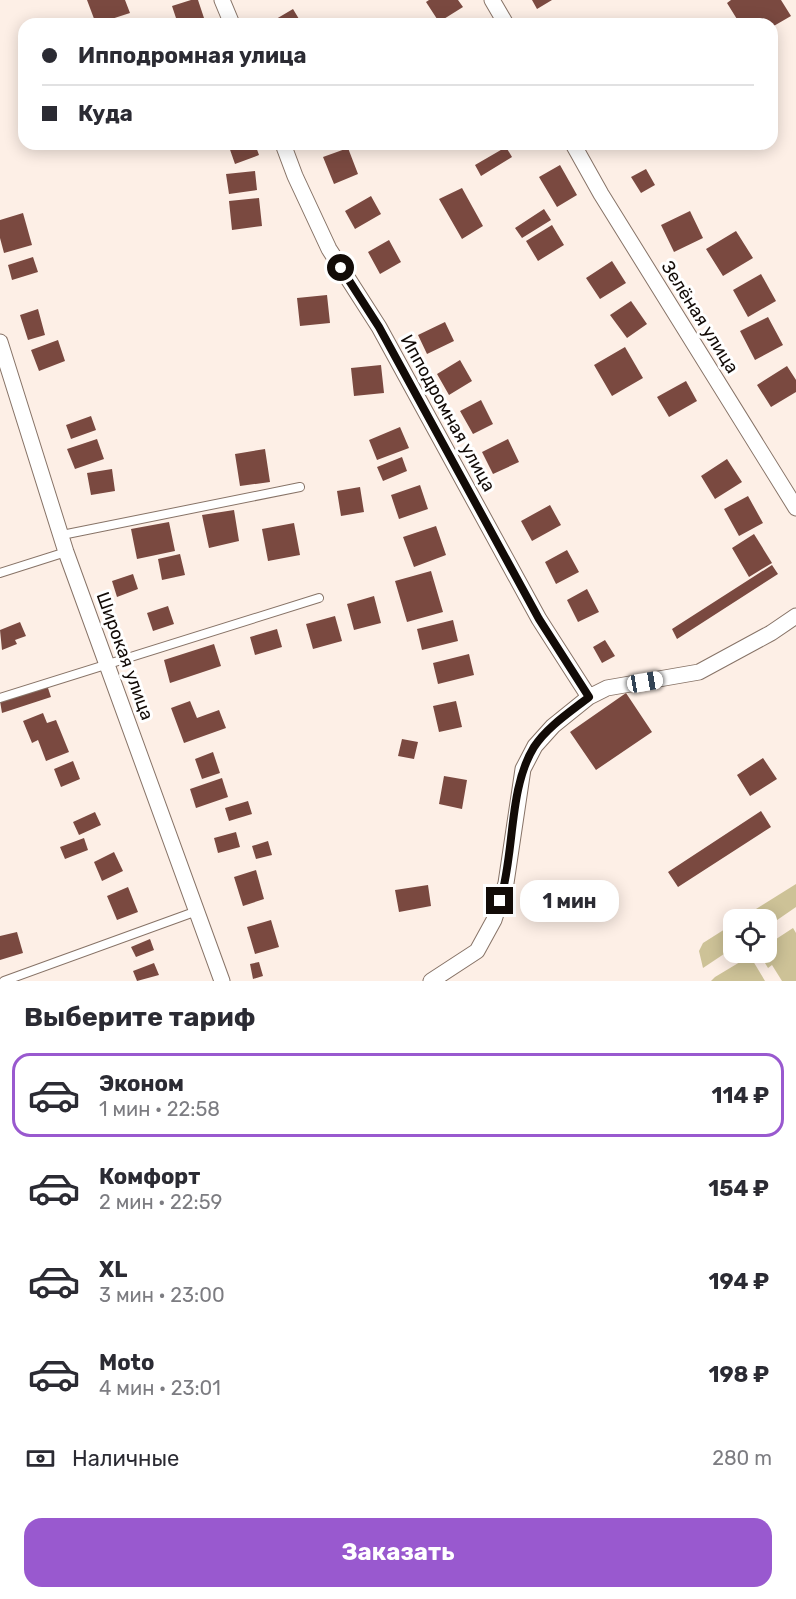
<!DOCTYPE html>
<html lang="ru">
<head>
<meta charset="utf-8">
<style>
  body { margin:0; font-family:Rubik,sans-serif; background:#f2f2f3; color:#2b2b33; height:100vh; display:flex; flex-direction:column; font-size:22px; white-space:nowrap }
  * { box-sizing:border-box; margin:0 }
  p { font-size:20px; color:#7c7c81 }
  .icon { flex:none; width:33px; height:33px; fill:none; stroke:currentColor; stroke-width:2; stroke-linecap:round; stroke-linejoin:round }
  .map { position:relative; height:981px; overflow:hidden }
  .panel { display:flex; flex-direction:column; background:#fff; flex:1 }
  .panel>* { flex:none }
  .banner { position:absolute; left:18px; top:18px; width:760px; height:132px; border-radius:18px; box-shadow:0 3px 15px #0003; display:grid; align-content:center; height:132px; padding:0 24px; background:#fff }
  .fabs { position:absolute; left:723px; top:909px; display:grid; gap:12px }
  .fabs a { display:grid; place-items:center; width:54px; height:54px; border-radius:12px; background:#fff; box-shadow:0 3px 15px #0003; font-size:30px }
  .end { position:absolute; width:27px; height:27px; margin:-14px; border:8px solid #120b07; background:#fff; box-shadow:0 0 0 3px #fff }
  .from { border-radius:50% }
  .bubble { position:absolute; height:42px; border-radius:18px; background:#fff; box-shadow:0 3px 15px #0003; font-size:20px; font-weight:700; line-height:42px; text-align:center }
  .car { position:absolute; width:18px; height:36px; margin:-18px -9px; border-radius:8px; box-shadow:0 0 4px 2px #0007; background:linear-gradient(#fff 24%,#345 0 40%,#fff 0 76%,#345 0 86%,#fff 0) }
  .banner b { display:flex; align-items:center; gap:21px; height:57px; font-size:22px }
  .banner b+b { border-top:2px solid #e1e1e2 }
  .banner i { width:15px; height:15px; background:#2b2b33 }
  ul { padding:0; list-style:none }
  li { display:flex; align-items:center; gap:18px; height:84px; margin:0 12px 9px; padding:0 12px; border:3px solid transparent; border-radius:18px }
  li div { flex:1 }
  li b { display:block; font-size:22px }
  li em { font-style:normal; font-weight:700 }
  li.active { border-color:#9959cf }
  li>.icon { width:54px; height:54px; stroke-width:1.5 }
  h2 { padding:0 24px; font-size:27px; line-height:72px }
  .pay { display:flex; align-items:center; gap:15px; height:66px; padding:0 24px; font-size:22px }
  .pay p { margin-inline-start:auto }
  .button { display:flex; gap:12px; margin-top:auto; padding:12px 24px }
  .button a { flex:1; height:69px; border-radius:18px; background:#9959cf; color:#fff; font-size:24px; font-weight:700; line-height:69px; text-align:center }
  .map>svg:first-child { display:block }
  .green { fill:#cdc297 }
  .building { fill:#7a4940 }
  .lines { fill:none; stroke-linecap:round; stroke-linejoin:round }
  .lane-casing { stroke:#877367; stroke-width:10 }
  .street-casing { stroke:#877367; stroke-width:17 }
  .lane { stroke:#fff; stroke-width:8 }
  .street { stroke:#fff; stroke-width:15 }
  .route { stroke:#120b07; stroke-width:8 }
  .labels { text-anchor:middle; stroke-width:6; stroke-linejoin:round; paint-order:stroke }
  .street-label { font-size:18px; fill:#120b07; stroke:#fff }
</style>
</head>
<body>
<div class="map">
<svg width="796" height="981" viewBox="0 0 796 981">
  <rect width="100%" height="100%" fill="#fdefe6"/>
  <path class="green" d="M796 884V907L767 927 766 920 740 919Z
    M733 924V948L703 968 699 951 703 943Z
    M793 928 796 933V981H782L772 965 768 968 759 953 766 952 767 945Z
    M750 956 765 981H711L715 977Z"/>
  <path class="building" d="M87 0H125L130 13 96 24Z
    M191 0H198L206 24H178L172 6Z
    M429 0H458L463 7 439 22 426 2Z
    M532 0H552L537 9Z
    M731 0H781L791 16 772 27V24H740L727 3Z
    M293 9 302 24H272L271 22Z
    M228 144H255L259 155 235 164Z
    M506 147 512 157 481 176 475 165Z
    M348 148 358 174 334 184 323 157Z
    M560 165 577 195 557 207 539 177Z
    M646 169 655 185 641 193 631 177Z
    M255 171 257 190 229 194 226 174Z
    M462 188 483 226 462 239 439 199Z
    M371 196 381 214 355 229 345 211Z
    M259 198 262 226 232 230 229 201Z
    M544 209 551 220 522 238 515 228Z
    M690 211 703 238 674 252 661 225Z
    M23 213 32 245 4 253 0 238V220Z
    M552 225 564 245 538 261 526 241Z
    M736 231 753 258 723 276 706 249Z
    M389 240 401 262 380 274 368 252Z
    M33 257 38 272 12 280 8 265Z
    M612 261 626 283 600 299 586 278Z
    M761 274 776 301 748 317 733 290Z
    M327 295 330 323 300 326 297 298Z
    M631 301 647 324 627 338 610 315Z
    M38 309 45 335 28 340 20 315Z
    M768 317 783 345 755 360 740 331Z
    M445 322 454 341 427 354 418 335Z
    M58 340 65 361 39 371 31 350Z
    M625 347 643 378 612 396 594 365Z
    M460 360 472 381 449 395 437 374Z
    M381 365 384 393 354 396 351 368Z
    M787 366 796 380V392L771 407 757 385Z
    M686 381 697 401 669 417 657 397Z
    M481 400 493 424 473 434 460 411Z
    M91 416 96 430 71 439 66 425Z
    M400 427 409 448 377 460 369 440Z
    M97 439 104 459 75 469 67 449Z
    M508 439 519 462 493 474 482 452Z
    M265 449 270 482 240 486 235 454Z
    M402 457 407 471 383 481 377 467Z
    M727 459 742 482 715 499 701 476Z
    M112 469 115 491 91 495 87 473Z
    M420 485 428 509 399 519 391 495Z
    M360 487 364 512 341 516 337 491Z
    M748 496 763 523 739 536 724 509Z
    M550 505 561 525 532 541 521 521Z
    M234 510 239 541 209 548 202 515Z
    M169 522 175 551 137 559 131 529Z
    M294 523 300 555 268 561 262 529Z
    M436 526 446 555 414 567 403 537Z
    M754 534 772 563 749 577 732 548Z
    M567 550 579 572 556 584 545 562Z
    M180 554 185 575 162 580 158 559Z
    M772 565 778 574 677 639 672 629Z
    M431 571 443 612 407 622 395 581Z
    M133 574 138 589 117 597 112 581Z
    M587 589 599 612 578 622 567 600Z
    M374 596 381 623 354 630 347 604Z
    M168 606 174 624 153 631 147 613Z
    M335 616 342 641 313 649 306 624Z
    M453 620 458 641 422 650 417 629Z
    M20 622 26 636 15 640 17 644 2 650 0 630Z
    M277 629 282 647 255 655 250 637Z
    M605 640 615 656 602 663 593 647Z
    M214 644 221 666 170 683 164 660Z
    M469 654 474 675 438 684 433 663Z
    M47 685 51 697 2 713 0 701Z
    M626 693 652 732 596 770 570 732Z
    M190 701 197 718 219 710 226 728 184 743 171 708Z
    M456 701 462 727 439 732 433 706Z
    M43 713 47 723 56 720 69 752 46 761 38 740 32 743 23 721Z
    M402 739 418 742 414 759 398 756Z
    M213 752 220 773 202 779 195 759Z
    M763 758 777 779 750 796 737 775Z
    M73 761 80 779 61 787 54 769Z
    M444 776 467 780 462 809 439 804Z
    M222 778 228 797 196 808 190 789Z
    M248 801 252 814 229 821 225 808Z
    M761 811 771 827 678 887 668 872Z
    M95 812 101 825 79 835 73 822Z
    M236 832 240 847 218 853 214 838Z
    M84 838 88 850 65 859 60 847Z
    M268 841 272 855 256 859 252 846Z
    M114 852 123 871 102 881 94 862Z
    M256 870 264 899 243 906 234 877Z
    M428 885 431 906 399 912 395 890Z
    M128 887 138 912 117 920 107 896Z
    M271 920 279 947 255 954 247 927Z
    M17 932 23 953 0 960V936Z
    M150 939 154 950 136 957 131 947Z
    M259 962 263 976 253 979 250 964Z
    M154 963 159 975 137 981 133 971Z"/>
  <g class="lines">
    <g class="lane-casing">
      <path id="lane" d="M62 535 300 487
        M0 573 66 552
        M0 698 319 598
        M4 981 197 911"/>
    </g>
    <g class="street-casing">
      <path id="street" d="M222 0 232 24
        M492 0 506 24
        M283 144 295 176 329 249 379 327 539 619 589 697
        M573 144 601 194 796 508
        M0 342 66 552 222 981
        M431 981 477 951 494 920 506 883 523 769 535 746 553 726 589 697 607 688 699 672 771 633 796 616"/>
    </g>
    <use href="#lane" class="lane"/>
    <use href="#street" class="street"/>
  </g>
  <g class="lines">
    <path class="route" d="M341 268 379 327 539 619 589 697C570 712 547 727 534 747 508 789 515 854 500 901"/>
  </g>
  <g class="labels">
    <g class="street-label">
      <text transform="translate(700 317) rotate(58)" y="6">Зелёная улица</text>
      <text transform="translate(448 413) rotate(61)" y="6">Ипподромная улица</text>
      <text transform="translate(125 656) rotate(70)" y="6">Широкая улица</text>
    </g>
  </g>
</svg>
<div class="fabs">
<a><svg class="icon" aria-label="locate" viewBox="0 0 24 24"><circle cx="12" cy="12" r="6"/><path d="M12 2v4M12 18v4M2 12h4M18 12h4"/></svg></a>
</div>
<i class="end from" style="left:341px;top:268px"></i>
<i class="end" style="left:500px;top:901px"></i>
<div class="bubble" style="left:520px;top:880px;width:99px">1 мин</div>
<i class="car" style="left:645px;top:682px;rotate:80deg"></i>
<div class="banner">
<b><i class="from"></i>Ипподромная улица</b>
<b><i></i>Куда</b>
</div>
</div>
<section class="panel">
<h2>Выберите тариф</h2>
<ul>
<li class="active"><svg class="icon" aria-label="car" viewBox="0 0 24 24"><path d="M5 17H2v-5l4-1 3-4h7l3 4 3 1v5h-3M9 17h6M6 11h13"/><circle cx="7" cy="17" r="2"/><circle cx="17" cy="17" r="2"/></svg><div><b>Эконом</b><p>1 мин · 22:58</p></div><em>114 ₽</em></li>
<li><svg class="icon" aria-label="car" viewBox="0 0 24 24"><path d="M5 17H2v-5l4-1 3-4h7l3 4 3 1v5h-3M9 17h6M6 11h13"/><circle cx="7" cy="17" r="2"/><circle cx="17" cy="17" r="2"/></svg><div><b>Комфорт</b><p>2 мин · 22:59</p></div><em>154 ₽</em></li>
<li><svg class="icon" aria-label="car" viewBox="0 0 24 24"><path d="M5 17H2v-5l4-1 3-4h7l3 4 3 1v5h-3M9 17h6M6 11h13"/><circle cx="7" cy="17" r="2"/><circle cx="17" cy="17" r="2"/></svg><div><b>XL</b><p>3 мин · 23:00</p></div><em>194 ₽</em></li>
<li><svg class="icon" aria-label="car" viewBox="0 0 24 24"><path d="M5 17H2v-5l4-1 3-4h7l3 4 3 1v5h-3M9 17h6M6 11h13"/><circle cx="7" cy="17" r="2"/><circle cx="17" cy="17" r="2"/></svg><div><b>Moto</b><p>4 мин · 23:01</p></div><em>198 ₽</em></li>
</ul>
<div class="pay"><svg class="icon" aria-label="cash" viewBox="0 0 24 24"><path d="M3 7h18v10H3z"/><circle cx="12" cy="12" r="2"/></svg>Наличные<p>280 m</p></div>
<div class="button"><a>Заказать</a></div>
</section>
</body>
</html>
